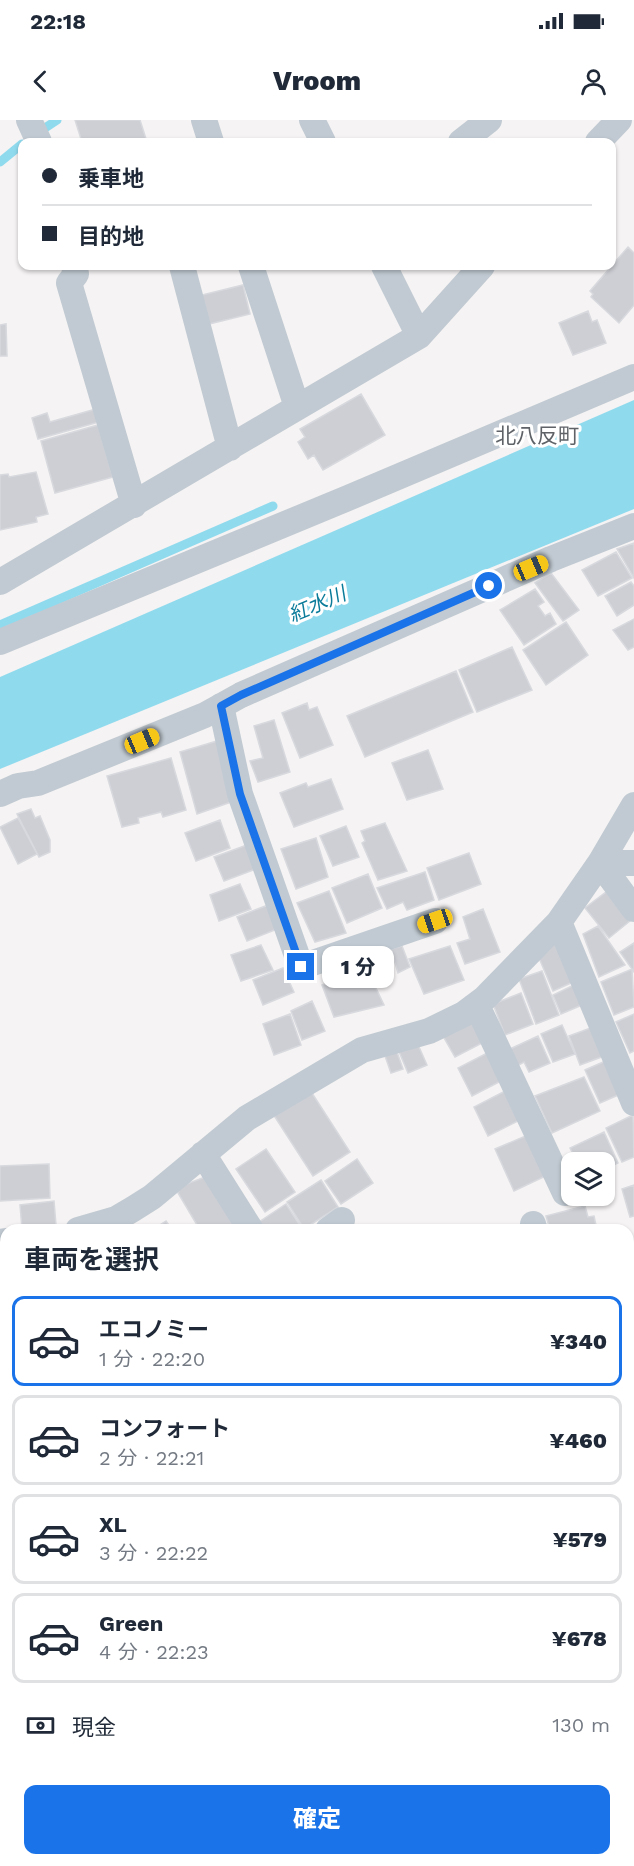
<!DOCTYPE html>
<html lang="ja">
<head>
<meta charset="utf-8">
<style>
  body { margin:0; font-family:"Work Sans","Noto Sans JP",sans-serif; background:#f6f6f7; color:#1f2937; height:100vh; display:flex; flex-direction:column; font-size:22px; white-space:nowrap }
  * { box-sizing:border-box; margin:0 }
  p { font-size:20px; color:#747a83 }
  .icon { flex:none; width:33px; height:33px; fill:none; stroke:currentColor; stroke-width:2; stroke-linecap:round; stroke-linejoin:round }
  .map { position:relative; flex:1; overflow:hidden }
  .sheet { position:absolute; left:0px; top:1104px; width:634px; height:642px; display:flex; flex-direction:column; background:#fff; border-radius:18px 18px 0 0; box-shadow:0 2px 4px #0004 }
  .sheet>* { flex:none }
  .banner { position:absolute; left:18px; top:18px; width:598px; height:132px; border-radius:12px; box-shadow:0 2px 4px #0004; display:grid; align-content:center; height:132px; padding:0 24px; background:#fff }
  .controls { position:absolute; left:561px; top:1032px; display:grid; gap:12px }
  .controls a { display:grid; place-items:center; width:54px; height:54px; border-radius:12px; background:#fff; box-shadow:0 2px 4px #0004; font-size:30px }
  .end { position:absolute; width:27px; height:27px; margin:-14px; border:8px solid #1a73e8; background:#fff; box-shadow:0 0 0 3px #fff }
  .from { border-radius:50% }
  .bubble { position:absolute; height:42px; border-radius:12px; background:#fff; box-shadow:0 2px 4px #0004; font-size:20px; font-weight:800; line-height:42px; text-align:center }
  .car { position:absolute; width:18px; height:36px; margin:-18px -9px; border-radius:8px; box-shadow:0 0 4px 2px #0007; background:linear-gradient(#f5c518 24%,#345 0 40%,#f5c518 0 76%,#345 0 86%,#f5c518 0) }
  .banner b { display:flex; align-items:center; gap:21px; height:57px; font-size:22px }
  .banner b+b { border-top:2px solid #e0e1e3 }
  .banner i { width:15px; height:15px; background:#1f2937 }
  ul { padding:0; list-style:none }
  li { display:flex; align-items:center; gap:18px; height:90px; margin:0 12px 9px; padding:0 12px; border:3px solid #e0e1e3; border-radius:12px }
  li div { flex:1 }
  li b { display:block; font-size:22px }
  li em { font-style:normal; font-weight:800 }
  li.current { border-color:#1a73e8 }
  li>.icon { width:54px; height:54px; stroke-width:1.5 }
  h2 { padding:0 24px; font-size:27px; line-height:72px }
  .pay { display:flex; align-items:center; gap:15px; height:66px; padding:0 24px; font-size:22px }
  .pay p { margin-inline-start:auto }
  .cta { display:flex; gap:12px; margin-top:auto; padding:12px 24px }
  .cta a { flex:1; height:69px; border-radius:12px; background:#1a73e8; color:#fff; font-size:24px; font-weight:800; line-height:69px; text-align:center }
  .status { display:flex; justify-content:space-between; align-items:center; height:42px; padding:0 30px; background:#fff; direction:ltr }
  .status svg { height:16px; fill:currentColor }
  header { display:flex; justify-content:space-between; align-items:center; height:78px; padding:0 24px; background:#fff; font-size:27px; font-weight:800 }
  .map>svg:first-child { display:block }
  .water { fill:#90daee }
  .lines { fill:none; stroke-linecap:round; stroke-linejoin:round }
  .stream { stroke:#90daee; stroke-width:9 }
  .building { fill:#cdcfd5; stroke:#d7d9de; stroke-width:1.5 }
  .street { stroke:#c1cad2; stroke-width:26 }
  .secondary { stroke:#c1cbd6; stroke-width:33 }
  .rail-casing { stroke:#b5b8bd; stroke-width:7 }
  .rail { stroke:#fff; stroke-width:4.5; stroke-dasharray:14; stroke-linecap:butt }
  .route { stroke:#1a73e8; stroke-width:8 }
  .labels { text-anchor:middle; stroke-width:6; stroke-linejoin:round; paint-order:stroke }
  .water-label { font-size:20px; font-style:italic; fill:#0c7c9b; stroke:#fff }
  .quarter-label { font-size:21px; fill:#5f6368; stroke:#fff }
</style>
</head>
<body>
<div class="status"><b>22:18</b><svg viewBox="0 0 49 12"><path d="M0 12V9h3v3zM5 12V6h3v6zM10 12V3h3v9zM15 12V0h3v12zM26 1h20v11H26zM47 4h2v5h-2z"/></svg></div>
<header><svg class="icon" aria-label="back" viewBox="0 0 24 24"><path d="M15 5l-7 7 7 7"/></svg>Vroom<svg class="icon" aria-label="person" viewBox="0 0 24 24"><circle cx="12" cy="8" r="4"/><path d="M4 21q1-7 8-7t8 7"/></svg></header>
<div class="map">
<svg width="634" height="1746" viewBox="0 0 634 1746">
  <rect width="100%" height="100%" fill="#f5f3f3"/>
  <path class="water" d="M634 280V389L0 649V557Z"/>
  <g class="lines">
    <path class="stream" d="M45 8 57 0
      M0 42 22 24
      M0 505 273 386"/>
  </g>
  <path class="building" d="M75 0H140L147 22H82Z
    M628 127 634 133V185L619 203 591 177 593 174 590 171Z
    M243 165 250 194 209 204 202 175Z
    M588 191 592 202 597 200 606 223 573 235 559 203Z
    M6 204 7 236H0V205Z
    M361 274 385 315 323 350 314 335 308 339 298 322 305 317 300 309Z
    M96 289 99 302 38 319 32 298 47 293 50 302Z
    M98 305 113 357 55 373 41 321Z
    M36 352 48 394 36 397 37 402 0 410V355L8 354 9 357Z
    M634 423V458L617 429Z
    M616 432 632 458 598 476 582 450Z
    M551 453 579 490 563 501 535 463Z
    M631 462 634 466V485L617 496 605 476Z
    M535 469 544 482 538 486 545 496 550 493 556 504 524 525 500 490Z
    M634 499V527L628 530 613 510Z
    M566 502 588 535 546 565 523 530Z
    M512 527 532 570 477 592 459 550Z
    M456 551 473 592 365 637 347 596Z
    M307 583 309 590 317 587 333 625 300 638 282 593Z
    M274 600 290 652 258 662 250 641 263 638 254 606Z
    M217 621 234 681 197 694 180 632Z
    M428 630 443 669 407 680 392 643Z
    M171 638 186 690 163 697 161 692 138 698 139 703 122 707 107 656Z
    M331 659 343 689 294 707 280 673 306 663 308 667Z
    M31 689 35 698 40 696 50 720V732L39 737 17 694Z
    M18 698 37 734 18 744 0 707Z
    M220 700 230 728 196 741 185 713Z
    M385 703 407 751 378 760 362 723 365 721 361 711Z
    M346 706 359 737 333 746 320 716Z
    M316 718 328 757 296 769 281 729Z
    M247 725 256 749 224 761 214 737Z
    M469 733 481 764 439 780 427 748Z
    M425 752 434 780 407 790 403 782 387 789 377 768Z
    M368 754 382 788 347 803 332 768Z
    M240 764 251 789 219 801 210 775Z
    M329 771 346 813 315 822 297 783Z
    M606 772 630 801 609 818 585 788Z
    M268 785 277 809 247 821 237 797Z
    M483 789 500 832 465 844 457 823 470 819 463 797Z
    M598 806 625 845 599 857 583 814Z
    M560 815 580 859 553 871 539 838Z
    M634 823V852L620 832Z
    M261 825 273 850 241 861 231 835Z
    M402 826 410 847 398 853 391 829Z
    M450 826 464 860 424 874 409 839Z
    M283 848 294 872 263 885 253 860Z
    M367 849 384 885 334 897 322 865Z
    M632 849 634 887 614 895 601 862Z
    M542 851 559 895 536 904 519 859Z
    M580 862 589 882 561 894 553 875Z
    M521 873 533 904 505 915 493 884Z
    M312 881 325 911 302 920 291 891Z
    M290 894 301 925 274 935 263 904Z
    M634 894V931L630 933 616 902Z
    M475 900 486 921 455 937 443 916Z
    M562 905 575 934 553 942 541 914Z
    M596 906 607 935 580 945 569 916Z
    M538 916 550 943 529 952 524 942 517 946 510 929Z
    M416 920 427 945 408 953 397 927Z
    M396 929 403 949 391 953 384 933Z
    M491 931 505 959 472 976 458 948Z
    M610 939 625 972 600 983 585 950Z
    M584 957 600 991 552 1013 535 976Z
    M509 969 524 998 488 1016 474 987Z
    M310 970 350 1032 313 1056 273 994Z
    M633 995 634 1037 622 1042 606 1008Z
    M604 1012 618 1043 604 1050V1042H577L570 1028Z
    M528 1015 552 1053 514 1071 495 1029Z
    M266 1029 295 1072 265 1092 236 1049Z
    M357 1039 373 1063 341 1084 325 1061Z
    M49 1044 50 1078 0 1081V1046Z
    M208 1056 240 1103 227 1110H200L178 1073 181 1066Z
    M321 1060 338 1087 304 1109 287 1082Z
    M634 1065V1096L630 1097 622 1069Z
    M54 1081 56 1105 22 1109 20 1085Z
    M286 1084 303 1110H260L256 1104Z
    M585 1086 588 1097 594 1096 597 1110H550L546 1096Z
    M166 1101 172 1110H152Z
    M634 1125V1175L628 1177V1127Z
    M0 1130 6 1147V1178L0 1180Z
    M634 1176V1216L628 1217V1178Z
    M628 1243 634 1267V1273L628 1274Z
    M6 1313V1366L0 1352V1316Z
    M628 1392 631 1403 634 1402V1450L628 1451Z
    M1 1515H6V1546H2Z
    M628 1527H634V1577L628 1578Z"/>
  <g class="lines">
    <path class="street" d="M29 0 39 22
      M204 0 211 22
      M312 0 323 22
      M461 22 489 0
      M598 22 619 0
      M74 146 76 154 69 163 134 385
      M182 146 230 328
      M251 146 297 287
      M384 146 419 216
      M0 462 419 216 482 146
      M0 522 348 378 634 257
      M221 586 240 674 301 847 435 801
      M0 674 18 666 38 663 205 595 241 575 551 439 634 406
      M600 743 634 789
      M600 743H634
      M559 802 634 983
      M473 887 482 896 565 1073
      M203 1034 251 1110
      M533 1104 535 1110
      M78 1110 116 1099 133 1089 152 1077 247 998 362 930 429 911 464 894 484 879 559 802 600 743 634 685
      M328 1110 342 1100
      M0 1122 6 1121
      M628 1295 634 1293
      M628 1628 634 1627
      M628 1662 634 1661
      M439 1740V1746
      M36 1746 60 1740
      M198 1746 227 1740"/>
    <path class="secondary" d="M628 1365H634
      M0 1430 6 1429"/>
    <g class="rail-casing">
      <path id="rail" d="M628 1642 634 1641
        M122 1746 146 1740"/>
    </g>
    <use href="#rail" class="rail"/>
  </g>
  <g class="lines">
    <path class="route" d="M301 847 240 674 221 586 241 575 489 466"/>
  </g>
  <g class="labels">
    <g class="water-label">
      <text transform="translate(317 484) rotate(-23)" y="7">紅水川</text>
    </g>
    <g class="quarter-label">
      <text x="537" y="323">北八反町</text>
    </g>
  </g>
</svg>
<div class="controls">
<a><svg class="icon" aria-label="layers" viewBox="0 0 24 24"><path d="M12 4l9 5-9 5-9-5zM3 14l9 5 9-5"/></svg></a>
</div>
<i class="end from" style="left:489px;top:466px"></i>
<i class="end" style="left:301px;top:847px"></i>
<div class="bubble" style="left:322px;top:826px;width:72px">1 分</div>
<i class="car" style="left:531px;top:448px;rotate:67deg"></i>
<i class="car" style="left:142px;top:621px;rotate:67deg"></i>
<i class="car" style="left:435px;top:801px;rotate:251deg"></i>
<div class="banner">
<b><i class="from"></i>乗車地</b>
<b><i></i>目的地</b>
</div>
<section class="sheet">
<h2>車両を選択</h2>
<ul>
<li class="current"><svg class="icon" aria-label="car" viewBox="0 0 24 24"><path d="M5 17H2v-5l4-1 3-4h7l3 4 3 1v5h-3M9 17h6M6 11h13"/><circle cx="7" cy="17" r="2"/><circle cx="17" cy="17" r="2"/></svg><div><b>エコノミー</b><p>1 分 · 22:20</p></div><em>¥340</em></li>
<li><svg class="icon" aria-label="car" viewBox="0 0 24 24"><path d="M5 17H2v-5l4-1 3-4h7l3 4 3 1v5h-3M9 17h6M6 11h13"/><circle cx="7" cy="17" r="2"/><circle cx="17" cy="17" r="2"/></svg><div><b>コンフォート</b><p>2 分 · 22:21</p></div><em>¥460</em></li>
<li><svg class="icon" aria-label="car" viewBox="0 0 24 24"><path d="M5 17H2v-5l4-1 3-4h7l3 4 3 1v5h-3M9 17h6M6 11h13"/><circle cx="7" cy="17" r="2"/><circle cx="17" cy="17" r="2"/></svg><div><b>XL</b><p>3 分 · 22:22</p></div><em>¥579</em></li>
<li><svg class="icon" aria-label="car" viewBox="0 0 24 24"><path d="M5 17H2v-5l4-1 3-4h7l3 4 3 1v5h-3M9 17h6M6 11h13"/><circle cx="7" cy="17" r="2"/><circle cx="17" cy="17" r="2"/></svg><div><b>Green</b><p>4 分 · 22:23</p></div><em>¥678</em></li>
</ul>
<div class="pay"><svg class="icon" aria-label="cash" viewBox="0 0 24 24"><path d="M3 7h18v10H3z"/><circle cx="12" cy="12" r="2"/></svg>現金<p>130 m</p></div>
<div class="cta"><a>確定</a></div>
</section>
</div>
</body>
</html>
